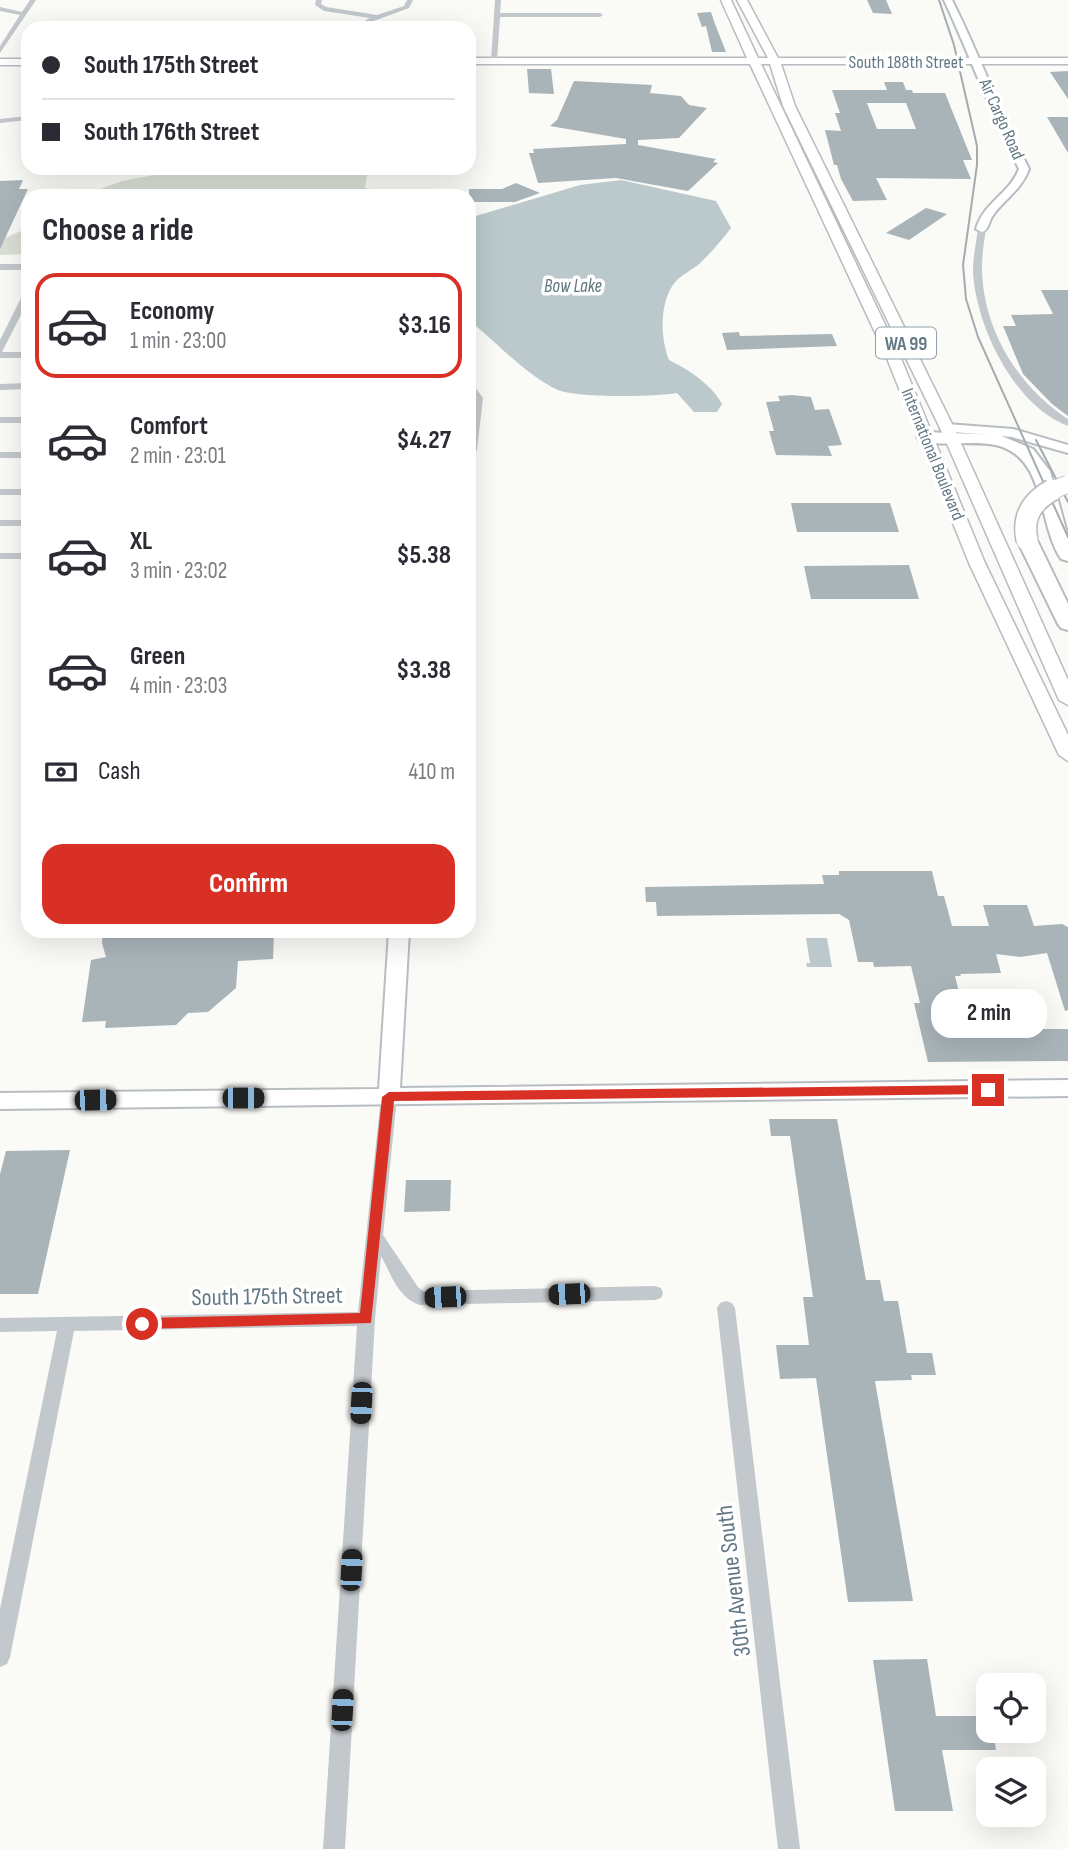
<!DOCTYPE html>
<html lang="en">
<head>
<meta charset="utf-8">
<style>
  body { margin:0; font-family:"Sofia Sans Condensed",sans-serif; background:#f2f2f3; color:#2b2b33; height:100vh; display:flex; flex-direction:column; font-size:26px; white-space:nowrap }
  * { box-sizing:border-box; margin:0 }
  p { font-size:23px; color:#7c7c81 }
  .icon { flex:none; width:38px; height:38px; fill:none; stroke:currentColor; stroke-width:2; stroke-linecap:round; stroke-linejoin:round }
  .map { position:relative; flex:1; overflow:hidden }
  .side { position:absolute; left:21px; top:189px; width:455px; height:749px; display:flex; flex-direction:column; background:#fff; border-radius:21px; box-shadow:0 7px 28px #0002 }
  .side>* { flex:none }
  .hud { position:absolute; left:21px; top:21px; width:455px; height:154px; border-radius:21px; box-shadow:0 7px 28px #0002; display:grid; align-content:center; height:154px; padding:0 21px; background:#fff }
  .fabs { position:absolute; left:976px; top:1673px; display:grid; gap:14px }
  .fabs a { display:grid; place-items:center; width:70px; height:70px; border-radius:14px; background:#fff; box-shadow:0 7px 28px #0002; font-size:35px }
  .end { position:absolute; width:32px; height:32px; margin:-16px; border:9px solid #d93025; background:#fff; box-shadow:0 0 0 4px #fff }
  .from { border-radius:50% }
  .bubble { position:absolute; height:49px; border-radius:21px; background:#fff; box-shadow:0 7px 28px #0002; font-size:23px; font-weight:700; line-height:49px; text-align:center }
  .car { position:absolute; width:21px; height:42px; margin:-21px -10px; border-radius:9px; box-shadow:0 0 5px 2px #0007; background:linear-gradient(#222 24%,#8ab4d8 0 40%,#222 0 76%,#8ab4d8 0 86%,#222 0) }
  .hud b { display:flex; align-items:center; gap:24px; height:66px; font-size:26px }
  .hud b+b { border-top:2px solid #e1e1e2 }
  .hud i { width:18px; height:18px; background:#2b2b33 }
  ul { padding:0; list-style:none }
  li { display:flex; align-items:center; gap:21px; height:105px; margin:0 14px 10px; padding:0 7px; border:4px solid transparent; border-radius:21px }
  li div { flex:1 }
  li b { display:block; font-size:26px }
  li em { font-style:normal; font-weight:700 }
  li.selected { border-color:#d93025 }
  li>.icon { width:63px; height:63px; stroke-width:1.5 }
  h2 { padding:0 21px; font-size:32px; line-height:84px }
  .pay { display:flex; align-items:center; gap:18px; height:77px; padding:0 21px; font-size:26px }
  .pay p { margin-inline-start:auto }
  .action { display:flex; gap:14px; margin-top:auto; padding:14px 21px }
  .action a { flex:1; height:80px; border-radius:21px; background:#d93025; color:#fff; font-size:28px; font-weight:700; line-height:80px; text-align:center }
  .map>svg:first-child { display:block }
  .green { fill:#dae0d6 }
  .water { fill:#bbc9cc }
  .building { fill:#a9b4b9; fill-rule:evenodd }
  .lines { fill:none; stroke-linecap:round; stroke-linejoin:round }
  .secondary-casing { stroke:#b7bec2; stroke-width:4 }
  .primary-casing { stroke:#b6bcc0; stroke-width:3 }
  .highway-casing { stroke:#b6bbbe; stroke-width:4 }
  .street { fill:#c3c8cc; fill-rule:evenodd }
  .secondary { fill:#fff; fill-rule:evenodd }
  .primary { fill:#fff; fill-rule:evenodd }
  .highway { fill:#fff; fill-rule:evenodd }
  .tram { stroke:#a4acb2; stroke-width:2 }
  .highway-bridge-far1-casing { stroke:#b6bbbe; stroke-width:19; stroke-linecap:butt }
  .highway-bridge-casing { stroke:#b6bbbe; stroke-width:24; stroke-linecap:butt }
  .highway-bridge-far1 { stroke:#fff; stroke-width:17 }
  .highway-bridge { stroke:#fff; stroke-width:21 }
  .route { fill:#d93025 }
  .labels { text-anchor:middle; stroke-width:7; stroke-linejoin:round; paint-order:stroke }
  .far-street-label { font-size:18px; fill:#637884; stroke:#fff }
  .far-water-label { font-size:19px; font-style:italic; fill:#5e777e; stroke:#fff }
  .shield { fill:#fff; stroke:#92a0a9; stroke-width:2 }
  .shield-label { font-size:19px; font-weight:bold; fill:#637884 }
  .near-street-label { font-size:24px; fill:#637884; stroke:#fff }
</style>
</head>
<body>
<div class="map">
<svg width="1068" height="1849" viewBox="0 0 1068 1849">
  <rect width="100%" height="100%" fill="#fafaf7"/>
  <path class="green" d="M191 168H354L368 170 365 188 381 191 378 196H81L122 181Z
    M28 228V254L0 255V240Z"/>
  <path class="water" d="M621 180 716 201 731 228C721 241 710 254 698 265 691 270 682 275 676 281 659 300 660 338 669 360 689 370 711 384 722 404L717 412H694L677 393C654 397 578 398 558 390 527 376 495 341 469 320V218L580 185Z
    M806 938H827L832 967H807L806 963H810Z"/>
  <path class="building" d="M867 0H886L892 14 873 13Z
    M711 12 715 24 726 52H712L706 26 702 27 697 13Z
    M527 69H551L554 94 529 93Z
    M1068 71V99L1050 72Z
    M574 81 652 85 650 93 681 96 689 105 707 108 679 138 638 140V145L716 159 713 162 718 163 688 191 616 178 538 183 529 153H534L533 149 626 144V139L550 126 557 120Z
    M884 82H903L906 90H912L913 93H945L972 160H963L971 179 876 178 887 200 853 201 841 179 837 165H834L825 130 841 131 835 113H840L832 90H887ZM867 103H906L916 129H877Z
    M1047 117H1068V153Z
    M23 180 19 189H28L0 249V181Z
    M516 183 540 193 515 202H469V189H502Z
    M926 208 947 214 909 240 886 233Z
    M1041 290H1068V416L1052 404 1023 374 1003 326H1016L1011 315 1053 314Z
    M739 332 740 336 832 334 837 346 727 350 722 333Z
    M792 395 811 397 815 410 829 409 842 445 828 446 832 456 776 455 769 431H774L766 402 780 401 778 396Z
    M791 503H890L899 532H797Z
    M909 565 919 599H811L804 566Z
    M839 871H932L938 896H944L952 926H989L983 905H1027L1034 926 1062 924 1068 927V1010L1065 1011 1047 953 1020 957 996 954 1001 973 960 974 961 976H955L968 1029H1068V1061L928 1062 914 1003H920L911 966 874 967 873 962H858L849 920 839 914 657 916 656 902H646L645 887 824 884 822 875H839Z
    M103 931H274L273 959 238 961 236 988 208 1012 188 1013 176 1025 105 1028 106 1021 82 1022 91 960 106 957 102 943Z
    M769 1119H837L866 1280H880L884 1301H898L907 1353H932L936 1375H911L912 1380 875 1381 913 1601 848 1602 816 1378 780 1379 776 1345H809L803 1297H813L790 1136H771Z
    M70 1150 38 1294H0V1174L6 1151Z
    M406 1180H451L450 1211 404 1212Z
    M927 1659 936 1716H989V1731H993L996 1750H942L953 1811H895L873 1660Z"/>
  <g class="lines">
    <g class="secondary-casing">
      <path id="secondary" d="M944 0H952C980 56 1001 114 1029 169 1022 189 1006 198 994 214 988 221 990 229 982 232L976 229C983 203 1010 193 1019 169 991 114 970 56 944 0Z
        M947 424 1013 429 1068 445V453L1012 437 942 431 940 428Z
        M389 931H409L400 1088 1068 1080V1096L0 1109V1093L379 1089Z"/>
    </g>
    <g class="primary-casing">
      <path id="primary" d="M721 0H731L758 58H768L737 0H747L778 58H1068V64H781L795 106 954 428 1068 680V705L1059 700 940 428 783 106 770 64H761L900 356 985 563 1068 735V761L1059 755 969 563 886 356 750 64H469V58H747Z
        M0 59H28V65H0Z"/>
    </g>
    <g class="highway-casing">
      <path id="highway" d="M926 432 999 435 1033 449 1050 471 1068 537V561L1061 559C1037 523 1047 456 995 445 971 440 944 447 920 441L917 437 920 433Z
        M1027 534 1037 540 1068 604V630L1061 628 1058 624 1017 540Z"/>
    </g>
    <path class="street" d="M30 0H36L0 53V46L20 15 0 11V7L22 12Z
      M316 0H322L321 4 326 7 377 15 404 6 407 0H413L409 8 371 22 368 28H362L366 20 370 18 324 11 315 5Z
      M495 0H501L500 13H600L603 15 600 17H500L497 61 494 63 491 61Z
      M28 116V120L0 123V119Z
      M982 226 986 229C984 242 982 254 982 267 982 328 1018 387 1068 419V426C1014 406 976 326 973 272 973 258 976 243 978 229Z
      M0 264H28V270H0Z
      M28 289V301L2 352H28V358H0V340L24 292Z
      M469 382 472 383 483 398 477 450 469 455 473 398 469 392Z
      M28 383V389L0 390V384Z
      M0 417H28V423H0Z
      M0 452H28V458H0Z
      M0 489H28V495H0Z
      M0 520H28V526H0Z
      M0 553H28V559H0Z
      M389 1091 394 1093 397 1097 383 1235 418 1287 423 1291 655 1286 661 1288 663 1293 661 1298 655 1300 420 1305C398 1298 391 1274 381 1256L375 1319 345 1849H323L357 1326 74 1331 10 1657 7 1664 0 1667V1609L57 1331 0 1332V1318L358 1312 381 1097 384 1093Z
      M726 1301 732 1303 735 1308 800 1849H778L717 1308 720 1303Z"/>
    <use href="#secondary" class="secondary"/>
    <use href="#primary" class="primary"/>
    <use href="#highway" class="highway"/>
    <path class="tram" d="M939 0 954 45 977 146V165L963 265 966 299 978 337 1068 537
      M1036 440 1068 502"/>
    <g class="highway-bridge-far1-casing">
      <path id="highway-bridge-far1" d="M1048 492 1068 484"/>
    </g>
    <g class="highway-bridge-casing">
      <path id="highway-bridge" d="M1027 540C1022 517 1031 502 1052 490"/>
    </g>
    <use href="#highway-bridge-far1" class="highway-bridge-far1"/>
    <use href="#highway-bridge" class="highway-bridge"/>
  </g>
  <path class="route" d="M988 1085 994 1090 988 1094 394 1101 371 1323 142 1329 135 1324 142 1318 360 1313 382 1097 389 1092Z"/>
  <g class="labels">
    <g class="far-street-label">
      <text x="906" y="68">South 188th Street</text>
      <text transform="translate(1002 119) rotate(66)" y="6">Air Cargo Road</text>
      <text transform="translate(933 454) rotate(68)" y="6">International Boulevard</text>
    </g>
    <g class="far-water-label">
      <text x="573" y="292">Bow Lake</text>
    </g>
    <rect class="shield" x="876" y="327.5" width="60" height="31" rx="5"/>
    <g class="shield-label">
      <text x="906" y="350">WA 99</text>
    </g>
    <g class="near-street-label">
      <text transform="translate(267 1296) rotate(-1)" y="8">South 175th Street</text>
      <text transform="translate(733 1581) rotate(-97)" y="8">30th Avenue South</text>
    </g>
  </g>
</svg>
<div class="fabs">
<a><svg class="icon" aria-label="locate" viewBox="0 0 24 24"><circle cx="12" cy="12" r="6"/><path d="M12 2v4M12 18v4M2 12h4M18 12h4"/></svg></a>
<a><svg class="icon" aria-label="layers" viewBox="0 0 24 24"><path d="M12 4l9 5-9 5-9-5zM3 14l9 5 9-5"/></svg></a>
</div>
<i class="end from" style="left:142px;top:1324px"></i>
<i class="end" style="left:988px;top:1090px"></i>
<div class="bubble" style="left:931px;top:989px;width:116px">2 min</div>
<i class="car" style="left:243px;top:1098px;rotate:90deg"></i>
<i class="car" style="left:95px;top:1100px;rotate:89deg"></i>
<i class="car" style="left:569px;top:1294px;rotate:268deg"></i>
<i class="car" style="left:445px;top:1297px;rotate:268deg"></i>
<i class="car" style="left:361px;top:1403px;rotate:183deg"></i>
<i class="car" style="left:351px;top:1570px;rotate:3deg"></i>
<i class="car" style="left:342px;top:1710px;rotate:3deg"></i>
<div class="hud">
<b><i class="from"></i>South 175th Street</b>
<b><i></i>South 176th Street</b>
</div>
<section class="side">
<h2>Choose a ride</h2>
<ul>
<li class="selected"><svg class="icon" aria-label="car" viewBox="0 0 24 24"><path d="M5 17H2v-5l4-1 3-4h7l3 4 3 1v5h-3M9 17h6M6 11h13"/><circle cx="7" cy="17" r="2"/><circle cx="17" cy="17" r="2"/></svg><div><b>Economy</b><p>1 min · 23:00</p></div><em>$3.16</em></li>
<li><svg class="icon" aria-label="car" viewBox="0 0 24 24"><path d="M5 17H2v-5l4-1 3-4h7l3 4 3 1v5h-3M9 17h6M6 11h13"/><circle cx="7" cy="17" r="2"/><circle cx="17" cy="17" r="2"/></svg><div><b>Comfort</b><p>2 min · 23:01</p></div><em>$4.27</em></li>
<li><svg class="icon" aria-label="car" viewBox="0 0 24 24"><path d="M5 17H2v-5l4-1 3-4h7l3 4 3 1v5h-3M9 17h6M6 11h13"/><circle cx="7" cy="17" r="2"/><circle cx="17" cy="17" r="2"/></svg><div><b>XL</b><p>3 min · 23:02</p></div><em>$5.38</em></li>
<li><svg class="icon" aria-label="car" viewBox="0 0 24 24"><path d="M5 17H2v-5l4-1 3-4h7l3 4 3 1v5h-3M9 17h6M6 11h13"/><circle cx="7" cy="17" r="2"/><circle cx="17" cy="17" r="2"/></svg><div><b>Green</b><p>4 min · 23:03</p></div><em>$3.38</em></li>
</ul>
<div class="pay"><svg class="icon" aria-label="cash" viewBox="0 0 24 24"><path d="M3 7h18v10H3z"/><circle cx="12" cy="12" r="2"/></svg>Cash<p>410 m</p></div>
<div class="action"><a>Confirm</a></div>
</section>
</div>
</body>
</html>
